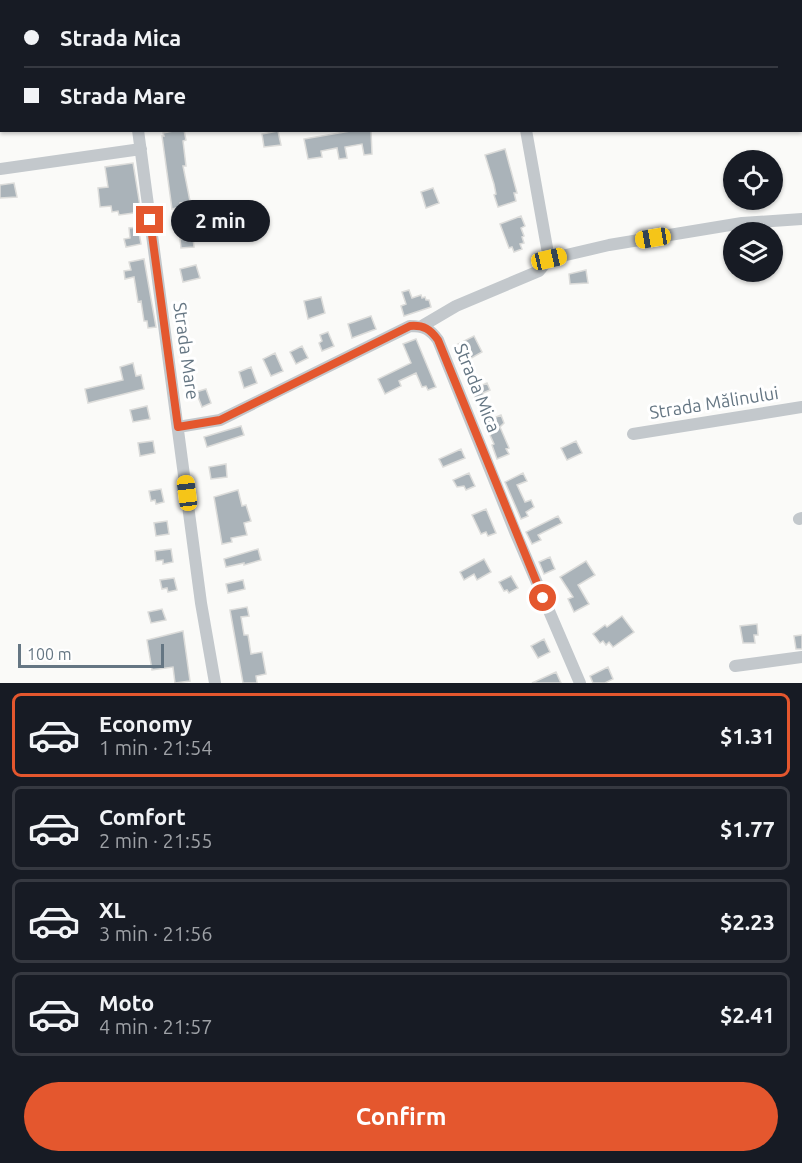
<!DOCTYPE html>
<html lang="en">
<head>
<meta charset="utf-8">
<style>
  body { margin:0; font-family:Ubuntu,sans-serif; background:#242831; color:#f1f3f6; height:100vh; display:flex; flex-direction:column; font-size:22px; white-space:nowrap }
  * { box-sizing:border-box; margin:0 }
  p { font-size:20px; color:#9ea1a6 }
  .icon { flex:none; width:33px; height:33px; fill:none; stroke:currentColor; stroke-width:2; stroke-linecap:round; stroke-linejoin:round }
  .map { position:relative; height:683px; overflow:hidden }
  .details { display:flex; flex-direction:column; background:#171b24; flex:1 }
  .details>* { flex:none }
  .top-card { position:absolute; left:0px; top:0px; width:802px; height:132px; box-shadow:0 2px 4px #0004; display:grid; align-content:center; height:132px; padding:0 24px; background:#171b24 }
  .controls { position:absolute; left:723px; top:150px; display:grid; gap:12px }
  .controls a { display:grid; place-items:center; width:60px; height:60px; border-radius:50%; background:#171b24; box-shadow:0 2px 4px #0004; font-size:30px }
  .scale { position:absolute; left:18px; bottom:15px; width:146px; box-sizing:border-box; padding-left:6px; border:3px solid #657683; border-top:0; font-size:16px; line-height:21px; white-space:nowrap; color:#657683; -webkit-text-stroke:4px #fff; paint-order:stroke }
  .end { position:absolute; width:27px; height:27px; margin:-14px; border:8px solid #e4572e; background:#fff; box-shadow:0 0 0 3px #fff }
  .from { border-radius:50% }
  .bubble { position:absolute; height:42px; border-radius:21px; background:#171b24; box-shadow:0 2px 4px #0004; font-size:20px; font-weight:700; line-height:42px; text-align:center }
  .car { position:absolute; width:18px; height:36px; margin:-18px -9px; border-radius:8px; box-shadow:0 0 4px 2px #0007; background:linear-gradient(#f5c518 24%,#345 0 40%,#f5c518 0 76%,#345 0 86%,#f5c518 0) }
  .top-card b { display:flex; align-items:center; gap:21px; height:57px; font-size:22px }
  .top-card b+b { border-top:2px solid #363941 }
  .top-card i { width:15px; height:15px; background:#f1f3f6 }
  ul { padding:10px 0 0; list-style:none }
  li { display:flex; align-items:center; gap:18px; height:84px; margin:0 12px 9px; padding:0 12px; border:3px solid #363941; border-radius:9px }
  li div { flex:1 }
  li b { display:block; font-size:22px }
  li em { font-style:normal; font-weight:700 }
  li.active { border-color:#e4572e }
  li>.icon { width:54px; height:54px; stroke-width:1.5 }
  .primary-button { display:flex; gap:12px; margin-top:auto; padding:12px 24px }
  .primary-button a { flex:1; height:69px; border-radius:36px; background:#e4572e; color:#fff; font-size:24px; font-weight:700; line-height:69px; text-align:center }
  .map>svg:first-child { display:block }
  .building { fill:#aab3b9; stroke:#dcdcda; stroke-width:1.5 }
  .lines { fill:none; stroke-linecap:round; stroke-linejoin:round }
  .minor { stroke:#c3c8cc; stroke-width:12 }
  .route { stroke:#e4572e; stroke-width:8 }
  .labels { text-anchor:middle; stroke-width:6; stroke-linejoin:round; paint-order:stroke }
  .street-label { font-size:18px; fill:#657683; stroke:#fff }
</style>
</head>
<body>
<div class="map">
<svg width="802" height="683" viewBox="0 0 802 683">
  <rect width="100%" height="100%" fill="#fafaf8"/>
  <path class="building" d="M178 130H184L186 140 183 141 186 166H183L190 201 180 203 181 207 172 209 162 136H164L163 133Z
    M356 130H371L372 154 364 155 362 144 345 147 347 158 339 159 337 148 321 151 322 157 308 159 304 139Z
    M278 131 281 145 264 147 262 134Z
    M505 149 517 193H514L516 201 498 207 494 195 496 194 494 184 485 155Z
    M133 163 141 212 119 215 118 211 112 212 111 206 100 207 98 188 108 187 105 167Z
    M14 183 17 197 0 198V185Z
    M433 188 439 203 426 208 421 192Z
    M521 216 525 226 521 228 524 236 522 237 524 243 520 244 522 249 514 252 512 247 509 248 500 224Z
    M138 227 141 244 126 247 124 239 130 238 129 228Z
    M193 238 194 247 181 248 180 239Z
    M144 259 156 327 148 328 147 321H144L141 301 138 302 134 277 125 279 124 271 131 270 129 262Z
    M196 265 200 278 183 282 180 269Z
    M586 270 588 283 570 284 569 274Z
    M409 290 412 298 421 295 422 298 425 297 426 300H429L431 307 404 316 401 306 406 304 402 292Z
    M321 297 325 313 308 319 304 301Z
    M371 316 376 329 352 338 348 324Z
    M328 332 334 346 322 351 319 343 322 341 320 335Z
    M474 336 482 352 461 364 454 346Z
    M416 339 436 387 428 390 426 386 422 387 416 373 399 381 401 386 385 394 378 379 411 363 403 344Z
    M302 346 308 358 296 364 290 352Z
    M275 353 283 371 271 376 263 359Z
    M133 363 136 376 141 375 144 389 88 403 85 389 123 380 120 367Z
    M251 367 257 383 244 388 239 372Z
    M487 383 490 390 483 393 484 396 476 400 472 390Z
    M206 389 211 403 202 407 196 392Z
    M147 406 150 419 133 422 130 410Z
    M501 415 504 423 500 427 509 448 506 449 509 454 497 459 492 445 494 444 484 422Z
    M241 426 244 435 207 447 204 437Z
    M153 441 155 453 140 456 138 443Z
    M576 441 582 453 567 460 561 448Z
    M461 449 465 458 443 467 439 459Z
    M226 464 227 477 211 479 209 467Z
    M469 473 475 486 466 490 464 486 457 487 453 480Z
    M523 473 527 481 517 485 525 502 531 500 534 507 526 512 528 516 521 519 505 482Z
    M161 489 164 502 156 504 155 500 151 501 149 491Z
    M238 490 242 506 246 505 251 521 244 523 247 535 231 538 232 542 222 544 214 497Z
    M486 509 496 533 488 536 486 532 481 534 472 515Z
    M558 516 562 523 538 535 541 540 532 544 526 532Z
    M167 521 169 534 156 536 154 523Z
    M171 549 173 562 163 564V560L156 561 155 551Z
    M258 549 261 560 244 565V563L226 567 224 559Z
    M550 557 555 569 544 574 539 562Z
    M484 559 491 572 477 580 474 574 464 580 460 572Z
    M586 561 595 575 578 585 589 604 574 612 568 599 573 597 560 577Z
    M511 576 518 588 509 593 507 590 504 591 499 582Z
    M174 578 177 590 168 592 167 588 162 589 160 580Z
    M243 580 245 589 228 593 226 584Z
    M247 607 249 616 241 617 244 635H248L251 654 262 652 266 674 256 676 257 683H243L230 610Z
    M162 609 166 620 151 623 148 612Z
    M622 616 634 632 613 647 609 642 606 645 603 641 600 643 593 634 605 625 607 627Z
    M757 624 758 635H754L755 643H743L740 626Z
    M183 631 190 681 175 683 173 667 152 670 147 640Z
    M802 635V649H796L794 636Z
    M544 639 550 652 538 658 531 646Z
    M608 667 613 679 605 683H593L590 676Z
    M556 672 561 683H532Z"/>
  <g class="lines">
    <path class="minor" d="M120 0V2
      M503 0 504 2
      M801 34H802
      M138 130 201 603 215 683
      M0 169 141 149
      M549 259 609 245 742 223 802 219
      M422 326 456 306 539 271 549 259 526 130
      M178 427 220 420 410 326C424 326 430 329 438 340L516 534 580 683
      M633 434 802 407
      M799 519 802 518
      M735 666 802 657"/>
  </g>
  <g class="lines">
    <path class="route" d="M150 220 178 427 220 420 410 326C424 325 430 329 438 340L543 598"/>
  </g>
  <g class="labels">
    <g class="street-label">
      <text transform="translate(186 351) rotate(82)" y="6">Strada Mare</text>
      <text transform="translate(477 388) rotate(68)" y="6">Strada Mica</text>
      <text transform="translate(714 403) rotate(-9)" y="6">Strada Mălinului</text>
    </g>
  </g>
</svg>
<div class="controls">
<a><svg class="icon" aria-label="locate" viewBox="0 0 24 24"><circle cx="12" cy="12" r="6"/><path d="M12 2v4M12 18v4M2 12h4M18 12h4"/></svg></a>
<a><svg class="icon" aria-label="layers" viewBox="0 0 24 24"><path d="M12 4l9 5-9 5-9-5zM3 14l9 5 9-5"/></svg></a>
</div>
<div class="scale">100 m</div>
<i class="end from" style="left:543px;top:598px"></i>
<i class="end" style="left:150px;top:220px"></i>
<div class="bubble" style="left:171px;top:200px;width:99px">2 min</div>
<i class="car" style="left:653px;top:238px;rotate:261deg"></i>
<i class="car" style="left:549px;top:259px;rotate:77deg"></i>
<i class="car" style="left:187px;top:493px;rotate:353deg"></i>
<div class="top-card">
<b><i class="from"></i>Strada Mica</b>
<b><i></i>Strada Mare</b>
</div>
</div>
<section class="details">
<ul>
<li class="active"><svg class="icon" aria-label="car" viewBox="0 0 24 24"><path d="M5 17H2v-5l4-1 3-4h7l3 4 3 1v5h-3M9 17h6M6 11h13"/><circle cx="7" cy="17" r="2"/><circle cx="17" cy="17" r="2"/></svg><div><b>Economy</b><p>1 min · 21:54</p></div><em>$1.31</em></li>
<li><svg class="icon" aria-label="car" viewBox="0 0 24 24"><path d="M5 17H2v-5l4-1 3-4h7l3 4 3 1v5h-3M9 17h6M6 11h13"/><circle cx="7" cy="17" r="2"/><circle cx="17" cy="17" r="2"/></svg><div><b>Comfort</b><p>2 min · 21:55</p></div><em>$1.77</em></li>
<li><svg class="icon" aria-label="car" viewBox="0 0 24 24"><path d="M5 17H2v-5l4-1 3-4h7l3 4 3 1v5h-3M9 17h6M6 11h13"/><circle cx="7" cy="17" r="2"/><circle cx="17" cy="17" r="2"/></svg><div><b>XL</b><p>3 min · 21:56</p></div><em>$2.23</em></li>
<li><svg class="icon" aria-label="car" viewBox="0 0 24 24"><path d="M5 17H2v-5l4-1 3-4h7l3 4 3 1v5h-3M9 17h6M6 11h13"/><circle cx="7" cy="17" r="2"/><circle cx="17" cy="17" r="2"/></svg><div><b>Moto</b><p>4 min · 21:57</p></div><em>$2.41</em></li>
</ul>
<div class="primary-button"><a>Confirm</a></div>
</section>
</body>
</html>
